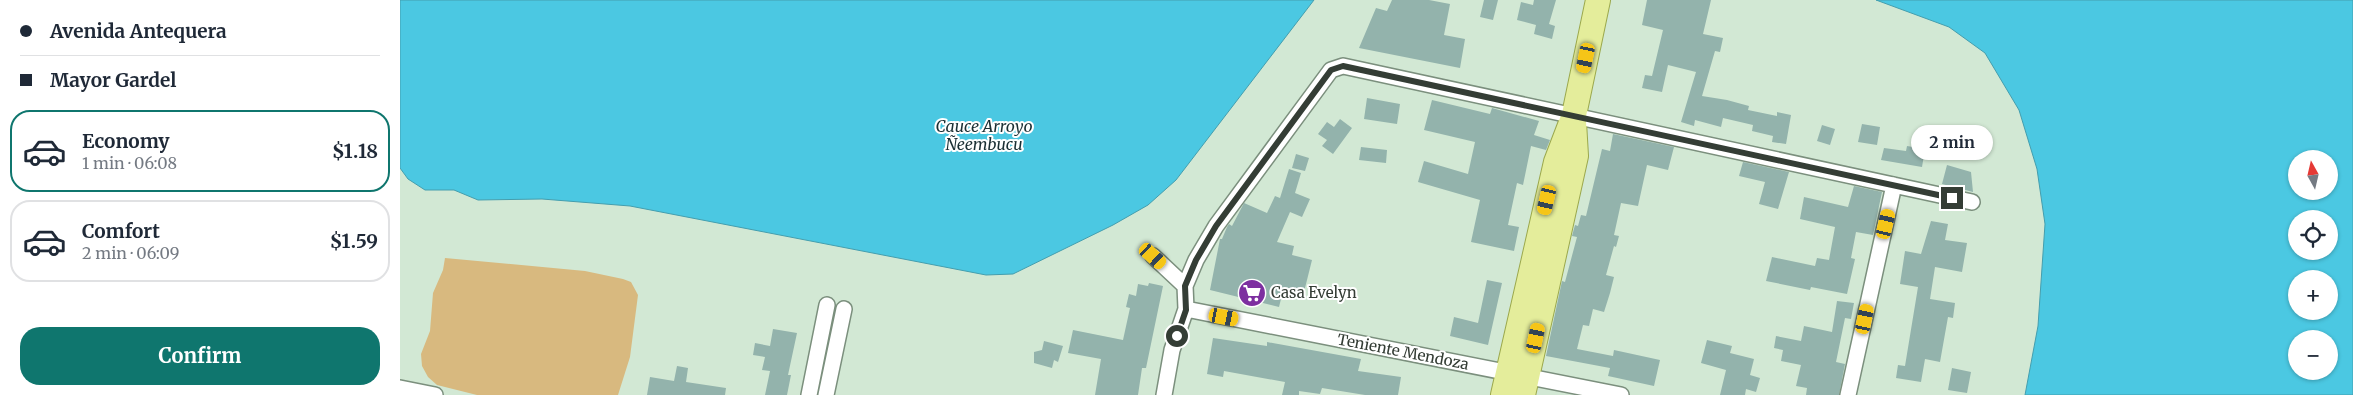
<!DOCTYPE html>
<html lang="en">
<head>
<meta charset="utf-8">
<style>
  body { margin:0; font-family:Merriweather,serif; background:#f2f2f3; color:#1f2937; height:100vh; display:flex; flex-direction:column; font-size:19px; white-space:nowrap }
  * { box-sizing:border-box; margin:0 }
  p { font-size:16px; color:#747a83 }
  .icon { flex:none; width:28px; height:28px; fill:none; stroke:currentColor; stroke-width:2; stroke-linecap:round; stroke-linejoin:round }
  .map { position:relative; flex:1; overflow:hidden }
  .details { display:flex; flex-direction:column; background:#fff; width:400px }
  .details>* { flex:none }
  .banner { display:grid; align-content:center; height:110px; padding:0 20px; background:#fff }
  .needle { width:32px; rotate:352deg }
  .controls { position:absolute; left:1888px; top:150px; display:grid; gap:10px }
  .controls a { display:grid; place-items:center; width:50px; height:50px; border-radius:50%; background:#fff; box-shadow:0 1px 4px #0004; font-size:25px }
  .end { position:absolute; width:22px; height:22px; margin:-11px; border:6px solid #343d35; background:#fff; box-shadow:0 0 0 2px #fff }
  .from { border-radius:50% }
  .bubble { position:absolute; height:35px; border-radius:18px; background:#fff; box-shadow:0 1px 4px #0004; font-size:16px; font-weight:700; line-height:35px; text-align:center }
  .car { position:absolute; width:15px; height:30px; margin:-15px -8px; border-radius:6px; box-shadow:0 0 4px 1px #0007; background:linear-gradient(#f5c518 24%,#345 0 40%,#f5c518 0 76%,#345 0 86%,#f5c518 0) }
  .banner b { display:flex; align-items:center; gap:18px; height:48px; font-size:19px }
  .banner b+b { border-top:1px solid #e0e1e3 }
  .banner i { width:12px; height:12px; background:#1f2937 }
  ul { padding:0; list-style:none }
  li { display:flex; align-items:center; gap:15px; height:82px; margin:0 10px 8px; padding:0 10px; border:2px solid #e0e1e3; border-radius:20px }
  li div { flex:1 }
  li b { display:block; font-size:19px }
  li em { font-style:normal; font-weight:700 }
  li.on { border-color:#0f766e }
  li>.icon { width:45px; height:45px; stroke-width:1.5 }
  .action { display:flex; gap:10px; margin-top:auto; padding:10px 20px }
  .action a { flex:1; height:58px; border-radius:20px; background:#0f766e; color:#fff; font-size:20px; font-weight:700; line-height:58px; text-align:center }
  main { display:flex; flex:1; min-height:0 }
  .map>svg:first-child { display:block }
  .green { fill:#d8b97f }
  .water { fill:#4bc8e2; stroke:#449eae; fill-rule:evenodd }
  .building { fill:#93b3ac }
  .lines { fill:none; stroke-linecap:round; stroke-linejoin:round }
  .minor-casing { stroke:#7b8f7d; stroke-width:18 }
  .primary-casing { stroke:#9ba84c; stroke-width:26 }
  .minor { stroke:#fff; stroke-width:15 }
  .primary { stroke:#e4ed9b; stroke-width:24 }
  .route { stroke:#343d35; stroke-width:6 }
  .labels { text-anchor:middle; stroke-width:4; stroke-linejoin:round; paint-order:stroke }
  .poi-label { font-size:15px; fill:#343d35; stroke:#fff; text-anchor:start }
  .street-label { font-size:15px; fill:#343d35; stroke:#fff }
  .water-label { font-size:16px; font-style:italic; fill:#1a2f34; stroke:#fff }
</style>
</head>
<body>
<main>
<section class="details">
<div class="banner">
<b><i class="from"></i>Avenida Antequera</b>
<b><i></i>Mayor Gardel</b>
</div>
<ul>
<li class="on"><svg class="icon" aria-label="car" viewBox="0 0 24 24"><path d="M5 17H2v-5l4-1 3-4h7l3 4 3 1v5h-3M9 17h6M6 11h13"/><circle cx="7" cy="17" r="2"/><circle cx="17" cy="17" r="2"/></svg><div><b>Economy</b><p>1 min · 06:08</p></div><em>$1.18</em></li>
<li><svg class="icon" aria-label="car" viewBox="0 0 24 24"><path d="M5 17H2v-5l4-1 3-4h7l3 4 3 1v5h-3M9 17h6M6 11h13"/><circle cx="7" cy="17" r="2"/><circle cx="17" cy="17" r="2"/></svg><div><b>Comfort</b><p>2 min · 06:09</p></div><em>$1.59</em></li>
</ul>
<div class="action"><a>Confirm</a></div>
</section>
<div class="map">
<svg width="1953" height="395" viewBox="0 0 1953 395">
  <rect width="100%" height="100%" fill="#d2e8d4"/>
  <path class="green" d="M45 258 185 271 223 279 231 282 238 295 230 357 218 395H77L37 385 28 377 22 366 21 354 30 331 33 293 43 270Z"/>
  <path class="water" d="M0 0H914L776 180 748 205 713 225 613 274 586 275 230 206 142 199 78 200 54 190H25L8 179 0 168Z
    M1476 0H1953V395H1625L1638 326 1645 224 1637 169 1619 110 1585 53 1549 27ZM1896 159H1929V191H1896ZM1896 219H1929V251H1896ZM1896 279H1929V311H1896ZM1896 339H1929V371H1896Z"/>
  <path class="building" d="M992 0H1029L1050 4 1044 35 1065 39 1060 68 959 48 976 8 987 11Z
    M1084 0H1098L1093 20 1080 17Z
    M1134 0H1156L1149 24 1155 26 1152 39 1134 34 1136 25 1117 20 1121 2 1133 5Z
    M1247 0H1311L1303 34 1323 38 1320 52 1315 51 1302 96 1327 100 1349 106 1348 110 1377 116V112L1391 115 1386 144 1372 142 1373 136 1352 131 1353 125 1323 118 1321 127 1295 120 1294 126 1281 122 1296 72 1268 65 1262 92 1242 88 1245 75 1252 76 1263 30 1242 25Z
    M967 98 1000 104 997 124 964 119Z
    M1032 100 1090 114 1092 108 1139 121 1134 135 1150 140 1146 150 1131 146 1123 185 1117 183 1108 225 1119 227 1114 251 1071 242 1080 200 1018 182 1024 161 1068 174 1075 142 1024 130Z
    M940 119 952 128 933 154 922 146 927 140 918 134 927 122 934 127Z
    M1462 124 1480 127 1477 145 1458 142Z
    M1422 125 1435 129 1430 145 1417 141Z
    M1213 134 1274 147 1268 170 1247 165 1238 206 1221 203 1214 235 1219 236 1216 247 1214 246 1206 275 1214 277 1210 293 1204 312 1193 309 1189 326 1183 325 1177 349 1213 356 1214 350 1260 360 1254 386 1208 376 1210 368 1146 356 1162 281 1165 282 1177 237 1172 236 1175 225 1178 226 1181 215 1186 216 1202 149 1210 151Z
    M1507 146 1525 149 1522 167 1481 160 1484 148 1506 151Z
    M961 147 987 150 986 163 959 160Z
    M896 154 909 158 905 171 892 168Z
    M1343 162 1389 172 1378 209 1359 204 1365 182 1339 176Z
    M1547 165 1571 172 1573 192 1542 184Z
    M889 169 901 173 895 193 910 199 902 217 890 212 877 242 894 246 892 255 912 260 904 292 884 287 879 307 810 290 820 239H822L827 227 829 224 832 226 844 203 867 213 875 196 880 198Z
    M1454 186 1482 192 1473 235 1456 232 1451 258 1455 259 1447 294 1411 287 1410 290 1366 281 1372 257 1415 266 1417 258 1429 260 1435 227 1400 219 1404 197 1448 207Z
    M1531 221 1548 224 1545 240 1567 243 1562 272 1535 267 1530 299 1555 303 1553 318 1548 317 1540 362 1525 359 1521 382 1496 378 1498 365 1505 366 1518 287 1500 284 1505 251 1521 254Z
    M1087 280 1102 283 1088 345 1050 336 1054 317 1078 323Z
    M749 283 763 286 746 368H742L738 395H695L701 359 668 353 673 330 723 340 730 308 726 307 729 294 736 296 738 284 748 286Z
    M1437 301 1454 303 1451 319 1445 318 1436 362 1445 364 1439 395H1406L1407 388 1396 386 1401 365 1381 361 1383 350 1374 348 1376 336 1401 341 1404 326 1432 332Z
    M373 329 397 333 388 375H391L387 395H365L370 371 362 370 365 357 353 355 355 343 370 346Z
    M813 338 867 346V342L961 359 958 371 1001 377 998 395H965L922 388 920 394 899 391V395H882L885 382 824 371 823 377 807 374Z
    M1307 340 1332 346 1330 353 1354 359 1350 375 1360 378 1356 392 1346 389 1345 395H1320L1326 370 1301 363Z
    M644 341 663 346 658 362 654 360 652 368 634 363V352L642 350Z
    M277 366 288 368 286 382 326 388 325 395H247L250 377 274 381Z
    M1552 368 1571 372 1567 393 1548 390Z"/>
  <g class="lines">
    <g class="minor-casing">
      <path id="minor" d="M753 256 785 286
        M786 309 1221 395
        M0 388 35 395
        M409 395 427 305
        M426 395 444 309
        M764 395 772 350 786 309 785 286 796 260 816 226 931 70 943 66 1572 202
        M1448 395 1494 185"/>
    </g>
    <g class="primary-casing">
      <path id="primary" d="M1103 395 1156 162 1174 115 1198 0
        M1123 395 1176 156 1174 122"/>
    </g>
    <use href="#minor" class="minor"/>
    <use href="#primary" class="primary"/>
  </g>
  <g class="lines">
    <path class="route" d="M777 336 786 310 785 286 796 260 816 226 931 70 943 66 1552 198"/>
  </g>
  <defs>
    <g id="supermarket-disc" transform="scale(1.4375)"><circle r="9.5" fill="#7d2fa0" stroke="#fff"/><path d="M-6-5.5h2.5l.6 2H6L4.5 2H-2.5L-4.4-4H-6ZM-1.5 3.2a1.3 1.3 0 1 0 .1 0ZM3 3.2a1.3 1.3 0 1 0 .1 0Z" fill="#fff"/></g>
  </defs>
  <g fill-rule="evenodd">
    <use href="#supermarket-disc" x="852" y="293"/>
  </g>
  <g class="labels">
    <g class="poi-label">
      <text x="871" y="298">Casa Evelyn</text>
    </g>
    <g class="street-label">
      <text transform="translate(1003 352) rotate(11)" y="5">Teniente Mendoza</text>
    </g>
    <g class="water-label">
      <text x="584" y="132">Cauce Arroyo<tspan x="584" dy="18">Ñeembucu</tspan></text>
    </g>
  </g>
</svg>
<div class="controls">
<a><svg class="needle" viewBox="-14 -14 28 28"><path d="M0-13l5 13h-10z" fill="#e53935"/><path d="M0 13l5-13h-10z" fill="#747a83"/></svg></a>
<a><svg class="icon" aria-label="locate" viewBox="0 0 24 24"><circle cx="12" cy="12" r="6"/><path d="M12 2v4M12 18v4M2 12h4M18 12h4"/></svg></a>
<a>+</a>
<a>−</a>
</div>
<i class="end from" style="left:777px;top:336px"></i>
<i class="end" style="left:1552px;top:198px"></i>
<div class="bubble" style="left:1511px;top:125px;width:82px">2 min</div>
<i class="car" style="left:1186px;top:58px;rotate:192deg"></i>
<i class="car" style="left:1147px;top:200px;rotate:193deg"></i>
<i class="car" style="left:1486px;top:224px;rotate:13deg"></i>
<i class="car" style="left:753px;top:256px;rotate:132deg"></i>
<i class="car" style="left:824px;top:317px;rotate:101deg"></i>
<i class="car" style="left:1465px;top:319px;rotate:12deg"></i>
<i class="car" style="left:1136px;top:338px;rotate:12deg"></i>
</div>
</main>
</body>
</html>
